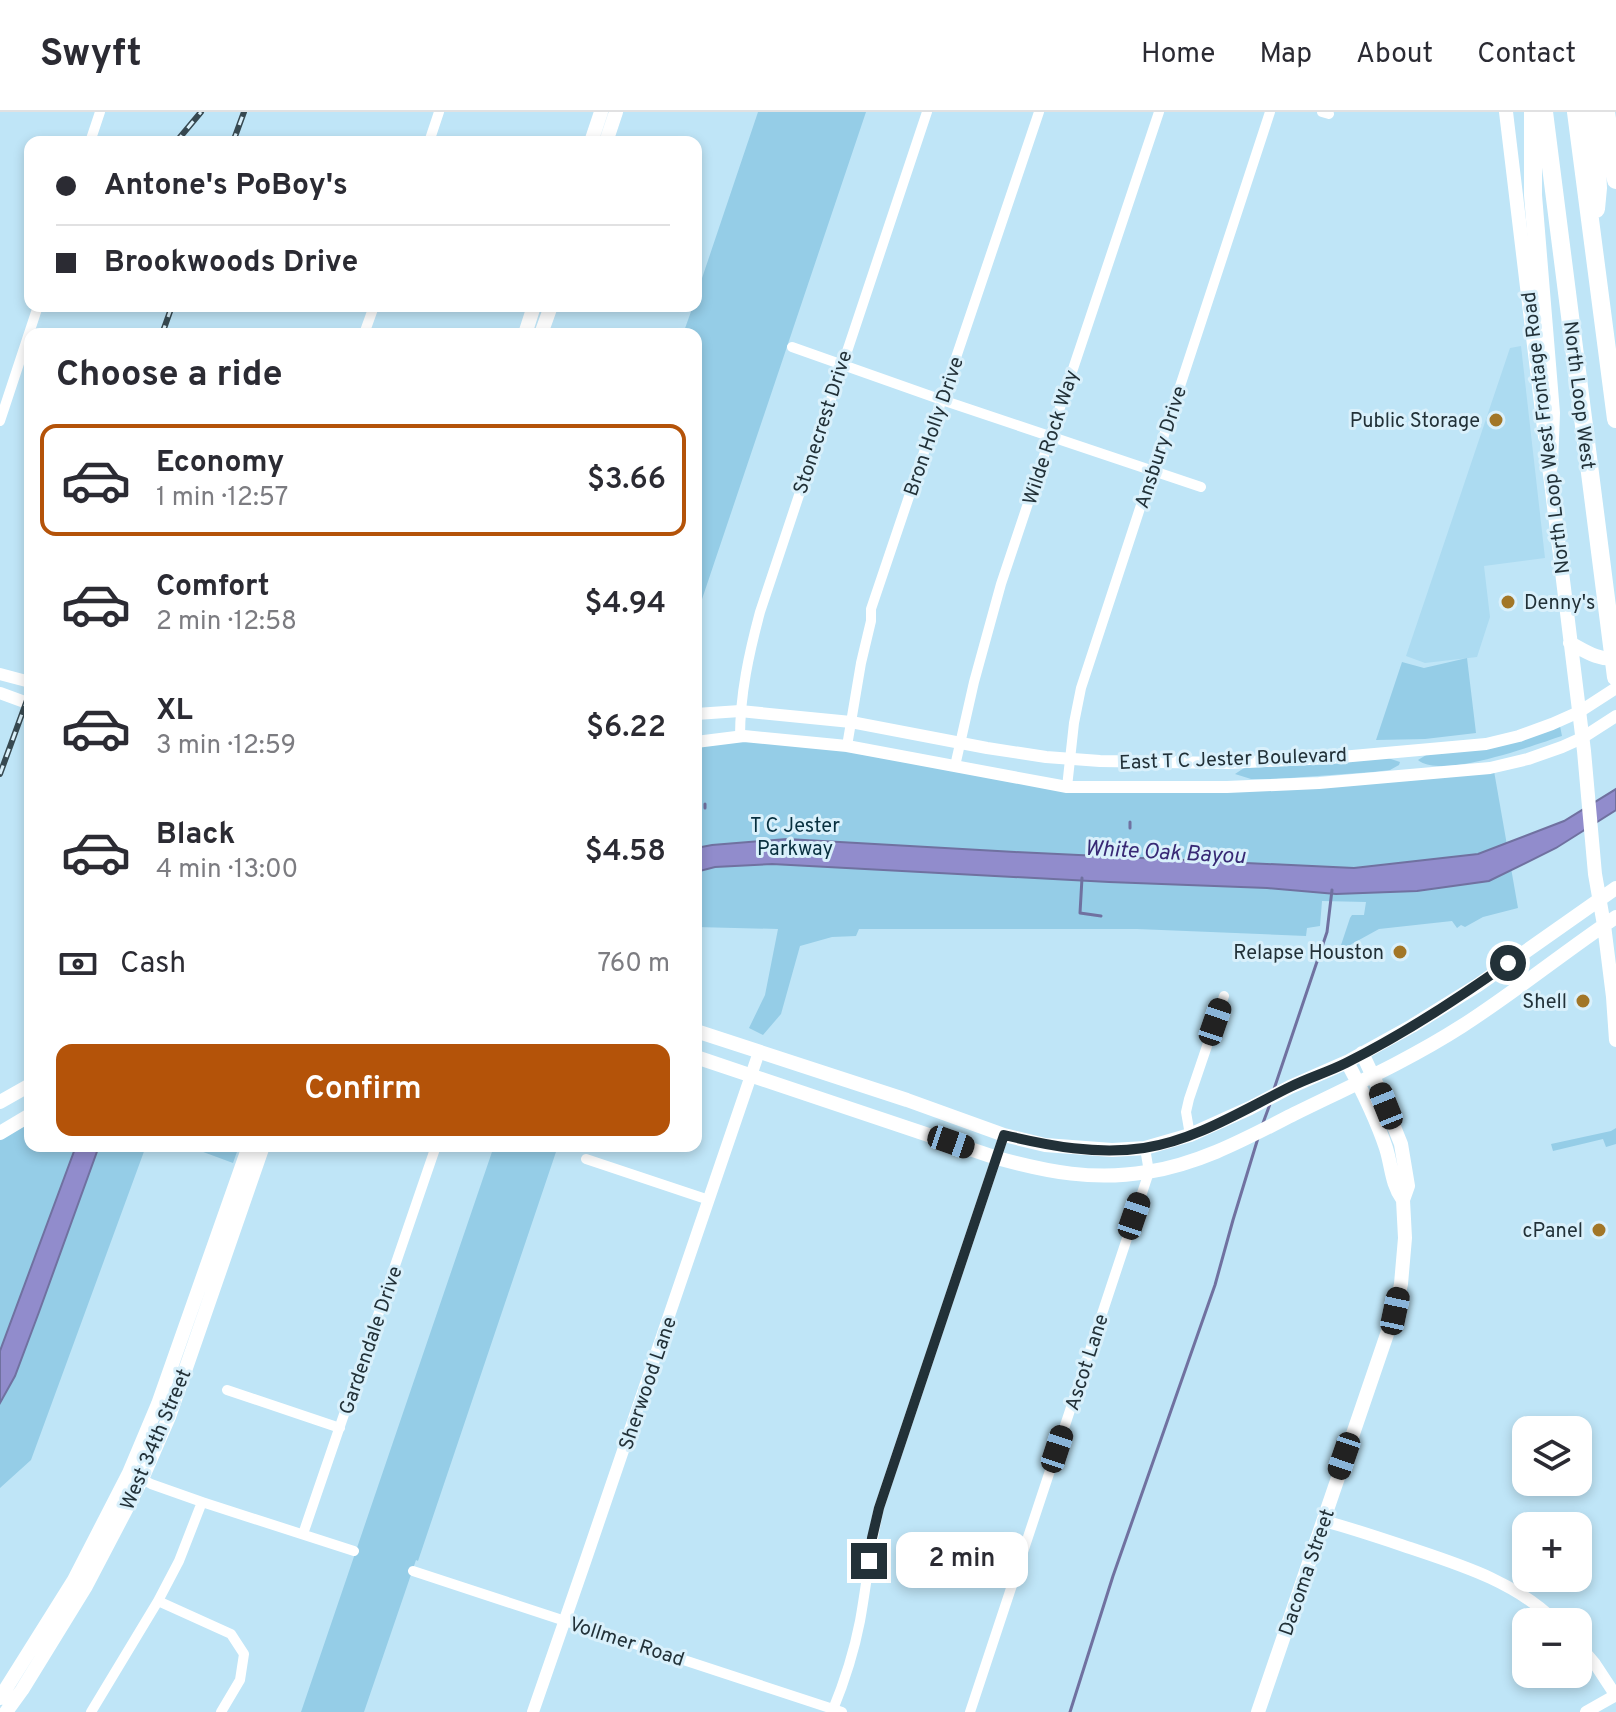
<!DOCTYPE html>
<html lang="en">
<head>
<meta charset="utf-8">
<style>
  body { margin:0; font-family:Overpass,sans-serif; background:#f7f7f7; color:#2b2b33; height:100vh; display:flex; flex-direction:column; font-size:30px; white-space:nowrap }
  * { box-sizing:border-box; margin:0 }
  p { font-size:26px; color:#7c7c81 }
  .icon { flex:none; width:44px; height:44px; fill:none; stroke:currentColor; stroke-width:2; stroke-linecap:round; stroke-linejoin:round }
  .map { position:relative; flex:1; overflow:hidden }
  .panel { position:absolute; left:24px; top:216px; width:678px; height:824px; display:flex; flex-direction:column; background:#fff; border-radius:16px; box-shadow:0 4px 12px #0003 }
  .panel>* { flex:none }
  .guide { position:absolute; left:24px; top:24px; width:678px; height:176px; border-radius:16px; box-shadow:0 4px 12px #0003; display:grid; align-content:center; height:176px; padding:0 32px; background:#fff }
  .controls { position:absolute; left:1512px; top:1304px; display:grid; gap:16px }
  .controls a { display:grid; place-items:center; width:80px; height:80px; border-radius:16px; background:#fff; box-shadow:0 4px 12px #0003; font-size:40px }
  .end { position:absolute; width:36px; height:36px; margin:-18px; border:10px solid #223138; background:#fff; box-shadow:0 0 0 4px #fff }
  .from { border-radius:50% }
  .bubble { position:absolute; height:56px; border-radius:16px; background:#fff; box-shadow:0 4px 12px #0003; font-size:26px; font-weight:600; line-height:56px; text-align:center }
  .car { position:absolute; width:24px; height:48px; margin:-24px -12px; border-radius:10px; box-shadow:0 0 6px 2px #0007; background:linear-gradient(#222 24%,#8ab4d8 0 40%,#222 0 76%,#8ab4d8 0 86%,#222 0) }
  .guide b { display:flex; align-items:center; gap:28px; height:76px; font-size:30px }
  .guide b+b { border-top:2px solid #e1e1e2 }
  .guide i { width:20px; height:20px; background:#2b2b33 }
  ul { padding:0; list-style:none }
  li { display:flex; align-items:center; gap:24px; height:112px; margin:0 16px 12px; padding:0 16px; border:4px solid transparent; border-radius:16px }
  li div { flex:1 }
  li b { display:block; font-size:30px }
  li em { font-style:normal; font-weight:600 }
  li.current { border-color:#b45309 }
  li>.icon { width:72px; height:72px; stroke-width:1.5 }
  h2 { padding:0 32px; font-size:36px; line-height:96px }
  .pay { display:flex; align-items:center; gap:20px; height:88px; padding:0 32px; font-size:30px }
  .pay p { margin-inline-start:auto }
  .button { display:flex; gap:16px; margin-top:auto; padding:16px 32px }
  .button a { flex:1; height:92px; border-radius:16px; background:#b45309; color:#fff; font-size:32px; font-weight:600; line-height:92px; text-align:center }
  header { display:flex; align-items:center; gap:48px; box-sizing:border-box; height:112px; padding:0 40px; background:#fff; border-bottom:2px solid #e1e1e2 }
  header strong { font-size:38px }
  nav { display:flex; gap:44px; margin-inline-start:auto; font-size:28px }
  .map>svg:first-child { display:block }
  .built { fill:#acdbf1 }
  .green { fill:#95cde7 }
  .water { fill:#918ccc; stroke:#7071a0; stroke-width:2 }
  .lines { fill:none; stroke-linecap:round; stroke-linejoin:round }
  .stream { stroke:#7071a0; stroke-width:3 }
  .minor { stroke:#fff; stroke-width:10 }
  .tertiary { stroke:#fff; stroke-width:12 }
  .secondary { stroke:#fff; stroke-width:14 }
  .motorway { stroke:#fff; stroke-width:18 }
  .rail-casing { stroke:#374951; stroke-width:6 }
  .rail { stroke:#d9f0fb; stroke-width:3; stroke-dasharray:9; stroke-linecap:butt }
  .route { stroke:#223138; stroke-width:10 }
  .poi-dot { fill:#a27627; stroke:#d9f0fb; stroke-width:3 }
  .labels { text-anchor:middle; stroke-width:6; stroke-linejoin:round; paint-order:stroke }
  .street-label { font-size:20px; fill:#223138; stroke:#d9f0fb }
  .poi-label { font-size:20px; fill:#223138; stroke:#d9f0fb; text-anchor:end }
  .park-label { font-size:20px; fill:#072f3e; stroke:#d9f0fb }
  .water-label { font-size:22px; font-style:italic; fill:#382975; stroke:#d9f0fb }
</style>
</head>
<body>
<header>
<strong>Swyft</strong>
<nav><a>Home</a><a>Map</a><a>About</a><a>Contact</a></nav>
</header>
<div class="map">
<svg width="1616" height="1600" viewBox="0 0 1616 1600">
  <rect width="100%" height="100%" fill="#bfe5f7"/>
  <path class="built" d="M1521 234 1545 446 1484 454 1490 505 1477 545 1425 551 1406 544 1510 236Z"/>
  <path class="green" d="M758 0H866L696 505V222H683L693 194H696V184Z
    M1467 546 1476 621 1425 627 1376 628 1402 550 1424 556Z
    M1560 614 1562 624C1534 633 1441 668 1418 648L1431 640Z
    M728 629 793 631 1085 677 1494 659 1518 796 1483 805 1465 815 1461 813 1457 816 1452 809 1379 817 1339 839 1350 806 1352 803H1364L1366 790 1322 789 1320 814 1307 816 1306 824 1137 817H859L856 824 832 825 800 834 781 902 763 923 749 916 765 883 778 817 696 815V631Z
    M1388 646 1400 650 1399 653 1390 658 1373 660 1276 667H1251L1235 662 1244 656Z
    M30 1011V1034H146L31 1348 0 1376V1028Z
    M1616 1016V1032L1606 1035 1603 1027 1553 1039 1551 1032 1611 1019Z
    M187 1034H239L233 1051Z
    M494 1034H558L418 1449 416 1448 364 1600H301Z"/>
  <path class="water" d="M1616 677V698L1556 736 1489 769 1417 779 1336 782 1267 776 1109 770 772 752 715 755 696 760V736L712 733 787 727 1015 740 1354 756 1478 742 1564 709Z
    M76 1034H99L39 1200 15 1264 0 1291V1239Z"/>
  <g class="lines">
    <path class="stream" d="M705 692V696
      M1130 710V716
      M1082 766 1080 801 1101 804
      M1274 977 1327 820 1332 778
      M1263 1011 1270 992
      M1070 1600 1113 1464 1215 1173 1233 1108 1258 1026"/>
    <path class="minor" d="M1322 0 1329 2
      M90 30 100 0
      M429 30 439 0
      M364 222 374 194
      M792 235 942 288 1201 375
      M0 309 38 194
      M740 625C740 582 749 541 760 500L927 0
      M847 634 861 551 871 509V497L1039 0
      M955 654 974 570 1001 472 1159 0
      M1067 675 1074 611 1081 576 1270 0
      M1190 1023 1186 1000 1189 987 1224 884
      M586 1047 709 1088
      M227 1278 340 1316
      M137 1364 151 1372 202 1390 354 1439
      M303 1422 436 1034
      M413 1459 842 1600
      M158 1489 231 1522 244 1542 240 1568 221 1600
      M91 1600 158 1489 179 1449 202 1390
      M832 1600C844 1571 854 1540 860 1509 867 1471 870 1434 879 1396L1004 1023
      M970 1600 1149 1060 1145 1036"/>
    <path class="tertiary" d="M0 562 30 570
      M0 581 30 592
      M696 602 740 599 851 610 987 636 1046 645 1100 649 1227 651 1330 646 1486 632 1519 624 1552 612 1579 600 1616 576
      M696 630 744 624 847 634 1067 675H1227L1319 671 1490 656 1528 647 1562 635 1582 626 1616 604
      M1324 1409C1354 1417 1383 1427 1413 1437 1464 1454 1517 1471 1556 1510
      M1578 1532 1595 1552 1616 1584
      M533 1600 586 1447 759 940
      M1586 1600 1616 1583"/>
    <path class="secondary" d="M1506 0 1545 325
      M591 30 601 0
      M606 30 616 0
      M525 222 534 194
      M541 222 551 194
      M1548 346 1584 639 1595 762 1604 813 1613 885 1616 928
      M1570 531C1585 539 1599 549 1616 546
      M696 919 907 988 1004 1023 1045 1033 1112 1038 1145 1036 1190 1023 1250 996 1290 975 1347 950 1412 914 1478 873 1616 776
      M696 945 997 1046C1048 1060 1094 1069 1147 1060 1200 1052 1247 1026 1294 1002 1351 974 1409 948 1462 914 1515 880 1564 840 1616 805
      M1347 950C1362 978 1376 1006 1386 1036 1392 1055 1391 1071 1403 1088
      M0 990 30 973
      M0 1021 30 1003
      M0 1586 74 1468 129 1361 158 1292 249 1034
      M6 1600 22 1578 86 1474 142 1367 169 1305 263 1034
      M1258 1600 1384 1231 1395 1199 1401 1172 1405 1126 1403 1088 1408 1074 1401 1032 1378 975 1362 941"/>
    <path class="motorway" d="M1533 0V83L1551 301 1549 354
      M1544 0 1616 565
      M1576 0 1616 307
      M1594 0 1598 76 1596 97
      M1606 0 1616 68"/>
    <g class="rail-casing">
      <path id="rail" d="M176 30 201 0
        M233 30 244 0
        M162 222 172 194
        M0 662 30 580"/>
    </g>
    <use href="#rail" class="rail"/>
  </g>
  <g class="lines">
    <path class="route" d="M869 1449 872 1426 879 1396 1004 1023C1050 1034 1097 1043 1144 1036 1196 1028 1243 998 1290 975 1308 966 1328 960 1346 951 1402 923 1456 888 1508 851"/>
  </g>
  <g class="poi-dot">
    <circle cx="1496" cy="308" r="8"/>
    <circle cx="1508" cy="490" r="8"/>
    <circle cx="1400" cy="840" r="8"/>
    <circle cx="1583" cy="889" r="8"/>
    <circle cx="1599" cy="1118" r="8"/>
  </g>
  <g class="labels">
    <g class="street-label">
      <text transform="translate(1580 283) rotate(83)" y="7">North Loop West</text>
      <text transform="translate(822 310) rotate(-72)" y="7">Stonecrest Drive</text>
      <text transform="translate(933 314) rotate(-71)" y="7">Bron Holly Drive</text>
      <text transform="translate(1545 321) rotate(-97)" y="7">North Loop West Frontage Road</text>
      <text transform="translate(1050 325) rotate(-72)" y="7">Wilde Rock Way</text>
      <text transform="translate(1160 335) rotate(-72)" y="7">Ansbury Drive</text>
      <text transform="translate(1233 646) rotate(-2)" y="7">East T C Jester Boulevard</text>
      <text transform="translate(370 1228) rotate(-71)" y="7">Gardendale Drive</text>
      <text transform="translate(1086 1250) rotate(-72)" y="7">Ascot Lane</text>
      <text transform="translate(647 1271) rotate(-71)" y="7">Sherwood Lane</text>
      <text transform="translate(155 1327) rotate(-67)" y="7">West 34th Street</text>
      <text transform="translate(1306 1460) rotate(-71)" y="7">Dacoma Street</text>
      <text transform="translate(627 1529) rotate(18)" y="7">Vollmer Road</text>
    </g>
    <g class="poi-label">
      <text x="1480" y="315">Public Storage</text>
      <text x="1524" y="497" text-anchor="start">Denny's</text>
      <text x="1384" y="847">Relapse Houston</text>
      <text x="1567" y="896">Shell</text>
      <text x="1583" y="1125">cPanel</text>
    </g>
    <g class="park-label">
      <text x="795" y="720">T C Jester<tspan x="795" dy="23">Parkway</tspan></text>
    </g>
    <g class="water-label">
      <text transform="translate(1165 739) rotate(3)" y="8">White Oak Bayou</text>
    </g>
  </g>
</svg>
<div class="controls">
<a><svg class="icon" aria-label="layers" viewBox="0 0 24 24"><path d="M12 4l9 5-9 5-9-5zM3 14l9 5 9-5"/></svg></a>
<a>+</a>
<a>−</a>
</div>
<i class="end from" style="left:1508px;top:851px"></i>
<i class="end" style="left:869px;top:1449px"></i>
<div class="bubble" style="left:896px;top:1420px;width:132px">2 min</div>
<i class="car" style="left:1215px;top:910px;rotate:19deg"></i>
<i class="car" style="left:1386px;top:994px;rotate:338deg"></i>
<i class="car" style="left:951px;top:1030px;rotate:109deg"></i>
<i class="car" style="left:1134px;top:1104px;rotate:19deg"></i>
<i class="car" style="left:1395px;top:1199px;rotate:12deg"></i>
<i class="car" style="left:1057px;top:1337px;rotate:18deg"></i>
<i class="car" style="left:1344px;top:1344px;rotate:199deg"></i>
<div class="guide">
<b><i class="from"></i>Antone's PoBoy's</b>
<b><i></i>Brookwoods Drive</b>
</div>
<section class="panel">
<h2>Choose a ride</h2>
<ul>
<li class="current"><svg class="icon" aria-label="car" viewBox="0 0 24 24"><path d="M5 17H2v-5l4-1 3-4h7l3 4 3 1v5h-3M9 17h6M6 11h13"/><circle cx="7" cy="17" r="2"/><circle cx="17" cy="17" r="2"/></svg><div><b>Economy</b><p>1 min · 12:57</p></div><em>$3.66</em></li>
<li><svg class="icon" aria-label="car" viewBox="0 0 24 24"><path d="M5 17H2v-5l4-1 3-4h7l3 4 3 1v5h-3M9 17h6M6 11h13"/><circle cx="7" cy="17" r="2"/><circle cx="17" cy="17" r="2"/></svg><div><b>Comfort</b><p>2 min · 12:58</p></div><em>$4.94</em></li>
<li><svg class="icon" aria-label="car" viewBox="0 0 24 24"><path d="M5 17H2v-5l4-1 3-4h7l3 4 3 1v5h-3M9 17h6M6 11h13"/><circle cx="7" cy="17" r="2"/><circle cx="17" cy="17" r="2"/></svg><div><b>XL</b><p>3 min · 12:59</p></div><em>$6.22</em></li>
<li><svg class="icon" aria-label="car" viewBox="0 0 24 24"><path d="M5 17H2v-5l4-1 3-4h7l3 4 3 1v5h-3M9 17h6M6 11h13"/><circle cx="7" cy="17" r="2"/><circle cx="17" cy="17" r="2"/></svg><div><b>Black</b><p>4 min · 13:00</p></div><em>$4.58</em></li>
</ul>
<div class="pay"><svg class="icon" aria-label="cash" viewBox="0 0 24 24"><path d="M3 7h18v10H3z"/><circle cx="12" cy="12" r="2"/></svg>Cash<p>760 m</p></div>
<div class="button"><a>Confirm</a></div>
</section>
</div>
</body>
</html>
